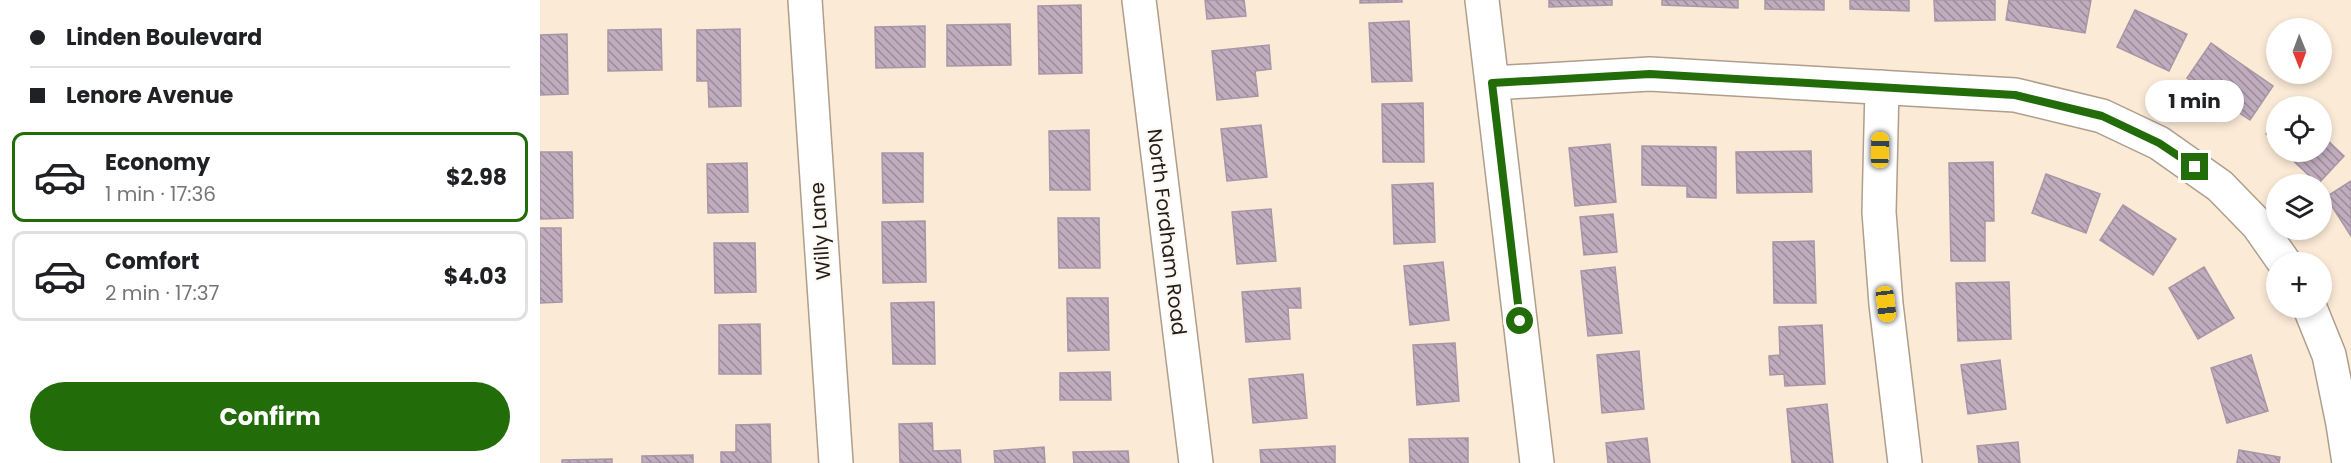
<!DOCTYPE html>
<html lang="en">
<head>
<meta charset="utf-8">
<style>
  body { margin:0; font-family:Poppins,sans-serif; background:#f6f6f6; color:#202124; height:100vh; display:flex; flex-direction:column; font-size:22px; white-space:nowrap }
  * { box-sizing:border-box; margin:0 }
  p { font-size:20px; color:#757577 }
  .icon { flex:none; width:33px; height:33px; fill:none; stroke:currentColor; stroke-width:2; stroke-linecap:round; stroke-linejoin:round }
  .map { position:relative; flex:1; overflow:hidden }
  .details { display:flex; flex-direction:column; background:#fff; width:540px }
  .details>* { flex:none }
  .top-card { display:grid; align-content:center; height:132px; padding:0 30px; background:#fff }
  .needle { width:39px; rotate:179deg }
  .buttons { position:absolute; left:1726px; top:18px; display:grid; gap:12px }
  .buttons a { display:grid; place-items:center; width:66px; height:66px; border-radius:50%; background:#fff; box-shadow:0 3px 9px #0003; font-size:30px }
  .end { position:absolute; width:27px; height:27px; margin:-14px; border:8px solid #226c0a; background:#fff; box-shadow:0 0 0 3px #fff }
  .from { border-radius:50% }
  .bubble { position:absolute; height:42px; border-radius:21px; background:#fff; box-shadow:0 3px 9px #0003; font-size:20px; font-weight:700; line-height:42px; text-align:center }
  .car { position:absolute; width:18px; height:36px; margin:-18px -9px; border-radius:8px; box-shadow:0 0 4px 2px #0007; background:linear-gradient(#f5c518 24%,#345 0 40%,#f5c518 0 76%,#345 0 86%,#f5c518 0) }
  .top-card b { display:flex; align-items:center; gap:21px; height:57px; font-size:22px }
  .top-card b+b { border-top:2px solid #e0e0e0 }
  .top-card i { width:15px; height:15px; background:#202124 }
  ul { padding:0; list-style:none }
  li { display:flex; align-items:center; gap:18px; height:90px; margin:0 12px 9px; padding:0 18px; border:3px solid #e0e0e0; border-radius:12px }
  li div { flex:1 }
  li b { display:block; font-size:22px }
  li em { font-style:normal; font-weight:700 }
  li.selected { border-color:#226c0a }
  li>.icon { width:54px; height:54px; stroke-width:1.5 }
  .primary-button { display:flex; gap:12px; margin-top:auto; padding:12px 30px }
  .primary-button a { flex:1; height:69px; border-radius:36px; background:#226c0a; color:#fff; font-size:24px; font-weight:700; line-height:69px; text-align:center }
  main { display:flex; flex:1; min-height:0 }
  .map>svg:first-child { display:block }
  .building { fill:url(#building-back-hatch); stroke:#a796a6; stroke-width:1.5 }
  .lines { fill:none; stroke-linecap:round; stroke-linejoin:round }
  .minor-casing { stroke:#ae9e8c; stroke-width:36 }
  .minor { stroke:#fff; stroke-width:33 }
  .route { stroke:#226c0a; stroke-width:8 }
  .labels { text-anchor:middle; stroke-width:5; stroke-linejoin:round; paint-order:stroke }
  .street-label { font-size:20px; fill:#231d16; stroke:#fdf9f5 }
</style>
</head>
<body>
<main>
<section class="details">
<div class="top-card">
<b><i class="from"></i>Linden Boulevard</b>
<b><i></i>Lenore Avenue</b>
</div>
<ul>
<li class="selected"><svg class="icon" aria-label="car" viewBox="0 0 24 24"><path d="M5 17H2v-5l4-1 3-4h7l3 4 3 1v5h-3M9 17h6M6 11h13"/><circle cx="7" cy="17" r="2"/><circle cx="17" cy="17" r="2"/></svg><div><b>Economy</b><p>1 min · 17:36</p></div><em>$2.98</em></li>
<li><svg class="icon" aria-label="car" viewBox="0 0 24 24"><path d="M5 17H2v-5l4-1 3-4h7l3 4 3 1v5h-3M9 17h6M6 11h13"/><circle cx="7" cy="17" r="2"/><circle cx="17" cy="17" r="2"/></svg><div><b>Comfort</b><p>2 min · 17:37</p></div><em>$4.03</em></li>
</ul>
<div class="primary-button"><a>Confirm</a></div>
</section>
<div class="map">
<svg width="1811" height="463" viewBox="0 0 1811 463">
  <defs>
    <pattern id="building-back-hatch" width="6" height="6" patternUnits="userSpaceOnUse" patternTransform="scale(1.5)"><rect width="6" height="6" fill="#bfacbe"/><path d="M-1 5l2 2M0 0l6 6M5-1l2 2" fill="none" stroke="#9b8b99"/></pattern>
  </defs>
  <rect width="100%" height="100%" fill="#fbead6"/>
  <path class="building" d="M665 0H704L706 16 667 19Z
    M820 0H862V2L820 3Z
    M1009 0H1072V5L1009 7Z
    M1122 0H1198V8L1122 5Z
    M1225 0H1284V10L1225 9Z
    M1310 0H1369V11L1310 9Z
    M1394 0H1455V20L1395 21Z
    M1469 0H1551L1545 33 1466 20Z
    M541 5 542 73 499 74 498 6Z
    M1595 10 1647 34 1629 71 1577 47Z
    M869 21 872 81 832 82 829 23Z
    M470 24 471 65 407 66V25Z
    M385 26V67L336 68 335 27Z
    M121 29 122 70 68 71V30Z
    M200 29 201 106 169 107 168 81H157V30Z
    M27 34 28 94 0 95V35Z
    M1671 43 1733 86 1710 120 1647 78Z
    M729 45 731 69 715 71 718 96 677 100 672 51Z
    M883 103 884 162H843L842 104Z
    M1737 122V145L1726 134Z
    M721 125 727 177 687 181 681 129Z
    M549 130 550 190H510L509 131Z
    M1782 135 1804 156 1778 184 1744 152H1782Z
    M1070 144 1076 202 1035 206 1029 148Z
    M1102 146 1176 147V198L1147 197V186L1102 185Z
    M1271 151 1272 192 1197 193 1196 152Z
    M0 152H32L33 218 0 219Z
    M342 153H383V202L343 203Z
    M1453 162 1454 221H1445V261H1411L1409 163Z
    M207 163 208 212 168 213 167 164Z
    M1506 174 1560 194 1546 233 1492 213Z
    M1811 181V236L1786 197Z
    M893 183 895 242 854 244 852 185Z
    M1583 205 1636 239 1613 275 1560 240Z
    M731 209 736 261 697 264 692 212Z
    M1073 214 1077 252 1044 255 1040 217Z
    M518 218H559L560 268H519Z
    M385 221 386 282 343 283 342 222Z
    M0 228H21L22 302 0 303Z
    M1274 241 1276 303H1234L1233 242Z
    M174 243H215L216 292 175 293Z
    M903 262 909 320 870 325 864 266Z
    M1075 267 1082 333 1048 336 1041 271Z
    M1664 267 1694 318 1658 339 1629 288Z
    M1469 282 1471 339 1418 341 1416 283Z
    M760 288 761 308H748L750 339 706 342 702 292Z
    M527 298H568L569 350 528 351Z
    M394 302 395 364H353L351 303Z
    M220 324 221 374H179V325Z
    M1282 325 1285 384 1245 386 1244 374 1230 375 1229 356 1240 355 1239 327Z
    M915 343 919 401 877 405 873 345Z
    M1099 351 1104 409 1062 413 1057 355Z
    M1711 355 1728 411 1687 423 1671 368Z
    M1460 360 1466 409 1428 414 1421 365Z
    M570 372 571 400H520V373Z
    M763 374 767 418 713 423 709 379Z
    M1287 404 1293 463H1252L1247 409Z
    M392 423 393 451 420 450 421 463H360L359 424Z
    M230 424 231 463H181V452H196V425Z
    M928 438V463H870L869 439Z
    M1107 438 1110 463H1068L1066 443Z
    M1478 442 1480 463H1439L1437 446Z
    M795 446V463H721L720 450Z
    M504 447 505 463H455L454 451Z
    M1699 450 1740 457 1739 463H1697Z
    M588 451 589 463H534L533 452Z
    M153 455V463H102V456Z
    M72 459V463H22V460Z"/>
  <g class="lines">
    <g class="minor-casing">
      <path id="minor" d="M265 0 296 463
        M599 0 656 463
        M942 0 997 463
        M952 83 1110 74 1475 95 1562 116 1619 143 1680 186 1718 225 1744 262
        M1342 87 1339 212 1346 304 1365 463
        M1770 308 1789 355 1803 424 1809 463"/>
    </g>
    <use href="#minor" class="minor"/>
  </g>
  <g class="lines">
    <path class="route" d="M980 321 952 83 1110 74 1475 95 1562 116 1619 143 1655 167"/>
  </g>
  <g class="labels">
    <g class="street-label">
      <text transform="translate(280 231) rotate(-94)" y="7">Willy Lane</text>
      <text transform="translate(627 232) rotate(83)" y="7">North Fordham Road</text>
    </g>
  </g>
</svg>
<div class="buttons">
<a><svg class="needle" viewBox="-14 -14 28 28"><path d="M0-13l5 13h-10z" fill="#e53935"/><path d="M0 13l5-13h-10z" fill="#757577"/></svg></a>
<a><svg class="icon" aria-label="locate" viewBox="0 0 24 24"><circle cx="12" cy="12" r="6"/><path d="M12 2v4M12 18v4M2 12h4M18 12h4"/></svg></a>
<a><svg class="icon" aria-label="layers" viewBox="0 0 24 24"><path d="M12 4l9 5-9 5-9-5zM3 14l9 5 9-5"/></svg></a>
<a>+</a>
</div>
<i class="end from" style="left:980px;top:321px"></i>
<i class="end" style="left:1655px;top:167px"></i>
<div class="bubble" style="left:1605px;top:80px;width:99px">1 min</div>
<i class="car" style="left:1340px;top:150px;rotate:1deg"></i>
<i class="car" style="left:1346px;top:304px;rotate:173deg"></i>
</div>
</main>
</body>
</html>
